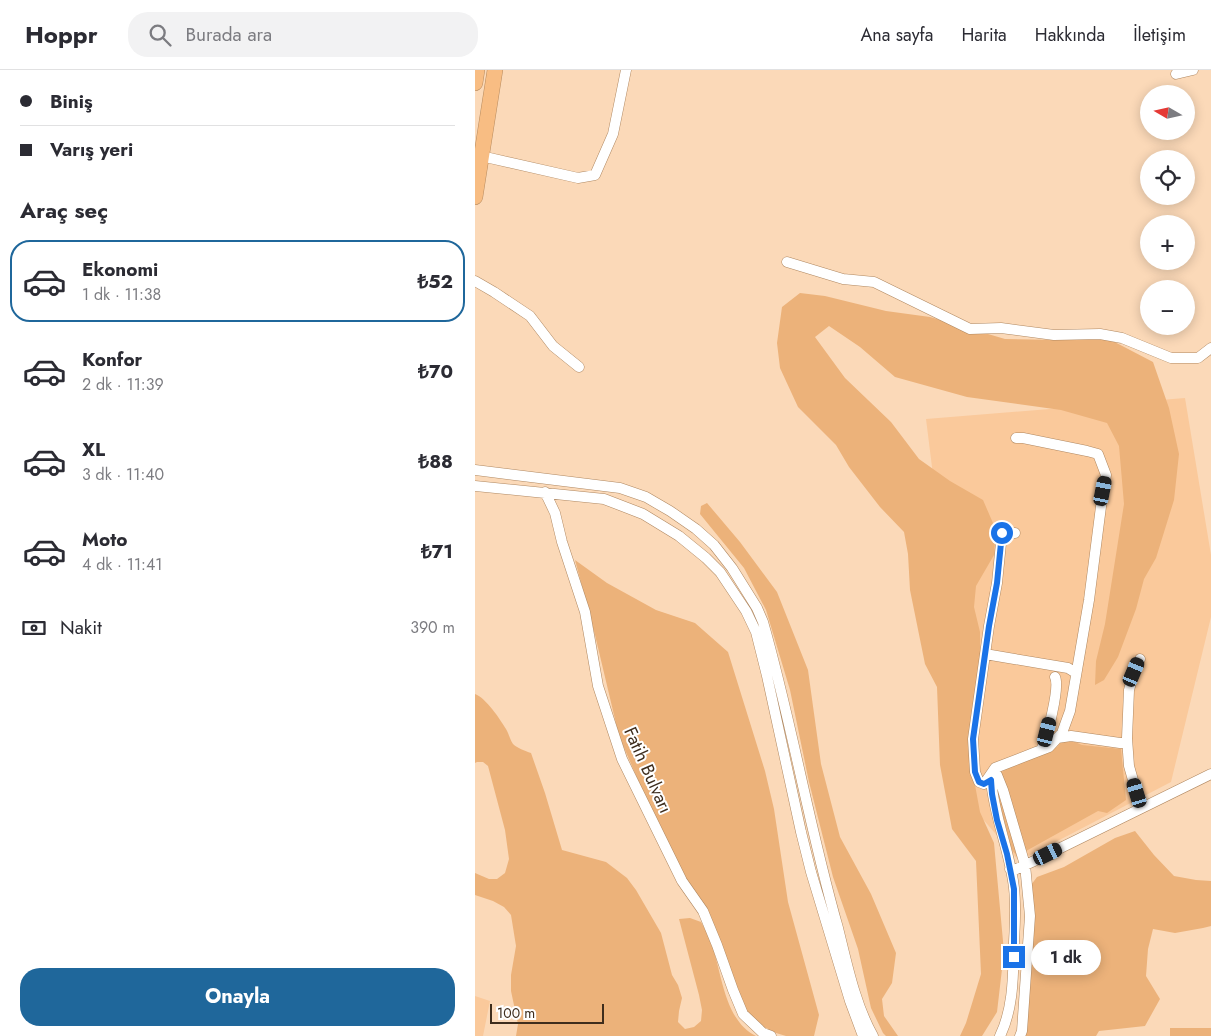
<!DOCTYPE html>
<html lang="tr">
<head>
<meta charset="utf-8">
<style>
  body { margin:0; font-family:Jost,sans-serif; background:#f2f2f3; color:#2b2b33; height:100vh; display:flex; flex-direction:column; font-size:19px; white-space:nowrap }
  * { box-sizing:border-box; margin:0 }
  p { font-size:16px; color:#7c7c81 }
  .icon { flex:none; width:28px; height:28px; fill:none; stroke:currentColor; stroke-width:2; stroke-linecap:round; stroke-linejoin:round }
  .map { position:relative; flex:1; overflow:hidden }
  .side { display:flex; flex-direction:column; background:#fff; width:475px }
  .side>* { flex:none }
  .top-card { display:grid; align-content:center; height:110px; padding:0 20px; background:#fff }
  .needle { width:32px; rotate:279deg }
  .buttons { position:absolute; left:665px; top:15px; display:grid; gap:10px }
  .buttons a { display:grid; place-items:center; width:55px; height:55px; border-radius:50%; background:#fff; box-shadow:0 2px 12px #0003; font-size:25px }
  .scale { position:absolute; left:15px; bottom:12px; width:114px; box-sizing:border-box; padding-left:5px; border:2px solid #3e2d1d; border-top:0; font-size:14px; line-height:18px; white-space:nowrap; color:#3e2d1d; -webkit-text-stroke:4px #fff; paint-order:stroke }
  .end { position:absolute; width:22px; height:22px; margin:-11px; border:6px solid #1a73e8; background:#fff; box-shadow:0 0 0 2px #fff }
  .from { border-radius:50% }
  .bubble { position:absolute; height:35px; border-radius:18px; background:#fff; box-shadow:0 2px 12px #0003; font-size:16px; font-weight:700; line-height:35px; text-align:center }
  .car { position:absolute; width:15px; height:30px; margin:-15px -8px; border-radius:6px; box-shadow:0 0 4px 1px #0007; background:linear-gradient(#222 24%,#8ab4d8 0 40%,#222 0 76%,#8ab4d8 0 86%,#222 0) }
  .top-card b { display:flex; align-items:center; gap:18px; height:48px; font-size:19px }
  .top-card b+b { border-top:1px solid #e1e1e2 }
  .top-card i { width:12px; height:12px; background:#2b2b33 }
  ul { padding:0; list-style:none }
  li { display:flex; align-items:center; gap:15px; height:82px; margin:0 10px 8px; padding:0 10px; border:2px solid transparent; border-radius:20px }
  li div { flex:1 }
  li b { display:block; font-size:19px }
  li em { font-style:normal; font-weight:700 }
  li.current { border-color:#1f679b }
  li>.icon { width:45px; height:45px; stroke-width:1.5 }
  h2 { padding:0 20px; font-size:22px; line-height:60px }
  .pay { display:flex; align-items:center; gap:12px; height:55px; padding:0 20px; font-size:19px }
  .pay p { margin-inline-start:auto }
  .cta { display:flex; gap:10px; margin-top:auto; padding:10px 20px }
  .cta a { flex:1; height:58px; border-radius:20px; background:#1f679b; color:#fff; font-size:20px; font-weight:700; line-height:58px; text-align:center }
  header { display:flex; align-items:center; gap:30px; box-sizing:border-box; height:70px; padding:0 25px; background:#fff; border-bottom:1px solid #e1e1e2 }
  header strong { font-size:24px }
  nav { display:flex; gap:28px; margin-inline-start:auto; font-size:18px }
  .search { width:350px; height:45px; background:#f2f2f3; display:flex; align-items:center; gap:12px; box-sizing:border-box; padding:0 18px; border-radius:20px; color:#7c7c81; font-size:19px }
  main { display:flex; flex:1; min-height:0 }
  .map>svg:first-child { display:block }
  .built { fill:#fac99b }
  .green { fill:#ecb27a }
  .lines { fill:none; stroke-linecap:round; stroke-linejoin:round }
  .minor-casing { stroke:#b08861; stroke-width:11 }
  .highway-casing { stroke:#b78b5f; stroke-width:16 }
  .minor { stroke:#fff; stroke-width:10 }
  .highway { stroke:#f8bd83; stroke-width:15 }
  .route { stroke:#1a73e8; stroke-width:6 }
  .labels { text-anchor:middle; stroke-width:4; stroke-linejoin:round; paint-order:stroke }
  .street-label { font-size:18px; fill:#3e2d1d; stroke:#fff }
</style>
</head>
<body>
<header>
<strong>Hoppr</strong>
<div class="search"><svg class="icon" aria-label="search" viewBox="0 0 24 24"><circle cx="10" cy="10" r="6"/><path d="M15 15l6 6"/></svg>Burada ara</div>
<nav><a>Ana sayfa</a><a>Harita</a><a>Hakkında</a><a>İletişim</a></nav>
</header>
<main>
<section class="side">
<div class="top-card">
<b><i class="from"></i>Biniş</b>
<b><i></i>Varış yeri</b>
</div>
<h2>Araç seç</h2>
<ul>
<li class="current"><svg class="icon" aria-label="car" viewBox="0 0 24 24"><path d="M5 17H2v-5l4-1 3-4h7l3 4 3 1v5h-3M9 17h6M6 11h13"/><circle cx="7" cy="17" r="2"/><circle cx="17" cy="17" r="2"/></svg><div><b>Ekonomi</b><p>1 dk · 11:38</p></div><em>₺52</em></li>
<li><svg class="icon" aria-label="car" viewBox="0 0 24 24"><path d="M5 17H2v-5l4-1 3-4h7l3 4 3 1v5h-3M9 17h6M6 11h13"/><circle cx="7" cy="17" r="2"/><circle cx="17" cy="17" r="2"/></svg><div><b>Konfor</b><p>2 dk · 11:39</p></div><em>₺70</em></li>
<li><svg class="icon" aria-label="car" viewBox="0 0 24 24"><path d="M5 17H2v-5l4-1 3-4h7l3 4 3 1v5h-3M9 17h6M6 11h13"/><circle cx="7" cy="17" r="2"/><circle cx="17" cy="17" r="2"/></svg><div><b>XL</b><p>3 dk · 11:40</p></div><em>₺88</em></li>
<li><svg class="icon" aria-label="car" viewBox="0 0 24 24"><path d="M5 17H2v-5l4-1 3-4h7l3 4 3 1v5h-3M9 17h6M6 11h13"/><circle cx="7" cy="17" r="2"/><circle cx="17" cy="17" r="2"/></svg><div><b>Moto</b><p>4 dk · 11:41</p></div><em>₺71</em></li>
</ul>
<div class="pay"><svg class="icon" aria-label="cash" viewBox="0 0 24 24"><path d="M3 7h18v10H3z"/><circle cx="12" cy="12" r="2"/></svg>Nakit<p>390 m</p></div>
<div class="cta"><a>Onayla</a></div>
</section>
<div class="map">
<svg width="736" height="966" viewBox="0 0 736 966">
  <rect width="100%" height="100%" fill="#fbd9b8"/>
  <path class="built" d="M710 328 736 485V547L696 712 544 791 500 740 451 349Z
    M0 926 15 931 8 966H0Z"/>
  <path class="green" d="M325 223 350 226 411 241 455 247 530 269 585 270 632 268 678 292 694 338 704 384 699 430 681 488 669 509 661 539 643 587 629 610 620 615 621 591 630 554 649 434 644 376 632 353 586 340 492 327 420 307 385 277 354 256 340 267 370 308 416 352 444 389 475 411 508 430 521 460 519 485 501 516 499 537 505 562V613L497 639 498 704 505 742 519 773 529 882 522 942 507 966H485L491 953 506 904 501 791 477 759 465 695 462 617 450 594 435 520 433 484 429 462 405 437 374 397 361 375 323 337 305 298 302 273 307 237Z
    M232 433 265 472 302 522 333 600 346 694 365 767 396 824 421 883 417 913 407 929 409 946 423 966H411L408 963 396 938 383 879 358 807 334 712 315 620 291 540 269 498 225 444 226 436Z
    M100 490 132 513 181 540 220 553 253 582 290 701 299 739 313 832 344 945 339 966H311L301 963 275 950 191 775 144 666 120 565Z
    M0 624C11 628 25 649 31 659 34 664 35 670 38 674 42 678 50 681 56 683L70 723 87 780 131 792 152 808 161 820 186 863 197 905 203 915 207 928 204 941 203 952 210 959 219 957 226 951 227 940 224 925 204 849 215 848 226 852C229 858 233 863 235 869 247 900 248 950 281 966H41L43 954 36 921V905L41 876 36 845 29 837 18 831 0 825V803L14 809H22L30 803 34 789 30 760 13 696 8 692H2L0 693Z
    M595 670 607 675 646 679 651 730 632 743 623 741 542 786 537 780 520 716V706L535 697 582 677 587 671Z
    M660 761 679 785 699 806 721 810 736 811V856L728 858 700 863 678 859 673 879 671 906 685 929 670 956 624 961 621 966H550L553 917V819L562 807 589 797 640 768Z
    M695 958H736V966H695Z"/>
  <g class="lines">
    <g class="minor-casing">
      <path id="minor" d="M701 4 718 0
        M6 86 103 108 120 105 138 64 151 0
        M312 192 368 209 399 212 495 259 526 258 579 265 625 264 647 268 696 288H723L736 278
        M0 211 19 222 55 246 78 276 104 297
        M0 400 145 418 171 427 195 441 221 459 239 475 257 498 282 538 288 552C317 653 334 757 363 858 372 894 380 934 398 966
        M0 416 129 429 168 444 204 466 231 488 245 502 271 541 281 562 292 606 326 762 336 802 375 931 388 966
        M70 422 80 443 87 472 110 542 123 616 147 689 207 811 228 841 242 875 258 920 268 944 288 963 296 966
        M510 584 593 598 601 603
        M665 589 659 602 654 620 652 668 654 696 666 738
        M582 668 596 666 645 673H652
        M566 680C572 669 585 617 580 607
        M512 712 522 705 528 720 550 795 555 846 547 961 545 966
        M512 712 516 710C519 747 535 781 539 818 541 836 540 855 539 872 538 904 539 937 525 966
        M509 714 520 698 574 677 587 663 595 641 614 530 628 421 631 405 623 384 612 381 548 368H541
        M509 714 504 712 500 702 498 669 514 556 522 513 527 463H540
        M535 799 537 801 557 792 736 704"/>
    </g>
    <g class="highway-casing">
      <path id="highway" d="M0 13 2 0
        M0 127 20 0"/>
    </g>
    <use href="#minor" class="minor"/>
    <use href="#highway" class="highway"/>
  </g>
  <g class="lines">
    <path class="route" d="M527 463 522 513 514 556 498 669 500 702 504 712 509 714 516 710 517 724 522 750 532 784 539 819V887"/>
  </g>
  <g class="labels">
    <g class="street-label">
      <text transform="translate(173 700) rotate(66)" y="6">Fatih Bulvarı</text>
    </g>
  </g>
</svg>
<div class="buttons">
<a><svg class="needle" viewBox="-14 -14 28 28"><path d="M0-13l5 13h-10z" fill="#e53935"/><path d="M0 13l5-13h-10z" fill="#7c7c81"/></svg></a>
<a><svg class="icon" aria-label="locate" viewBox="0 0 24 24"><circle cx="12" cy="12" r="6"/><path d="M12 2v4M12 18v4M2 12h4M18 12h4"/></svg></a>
<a>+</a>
<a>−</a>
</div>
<div class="scale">100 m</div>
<i class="end from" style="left:527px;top:463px"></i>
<i class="end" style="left:539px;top:887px"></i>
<div class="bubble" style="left:556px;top:870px;width:70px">1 dk</div>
<i class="car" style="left:628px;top:421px;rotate:11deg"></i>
<i class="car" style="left:659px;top:602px;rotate:23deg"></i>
<i class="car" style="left:572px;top:662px;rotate:14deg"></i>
<i class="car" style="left:662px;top:723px;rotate:343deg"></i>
<i class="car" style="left:573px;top:784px;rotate:64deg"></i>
</div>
</main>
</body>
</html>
